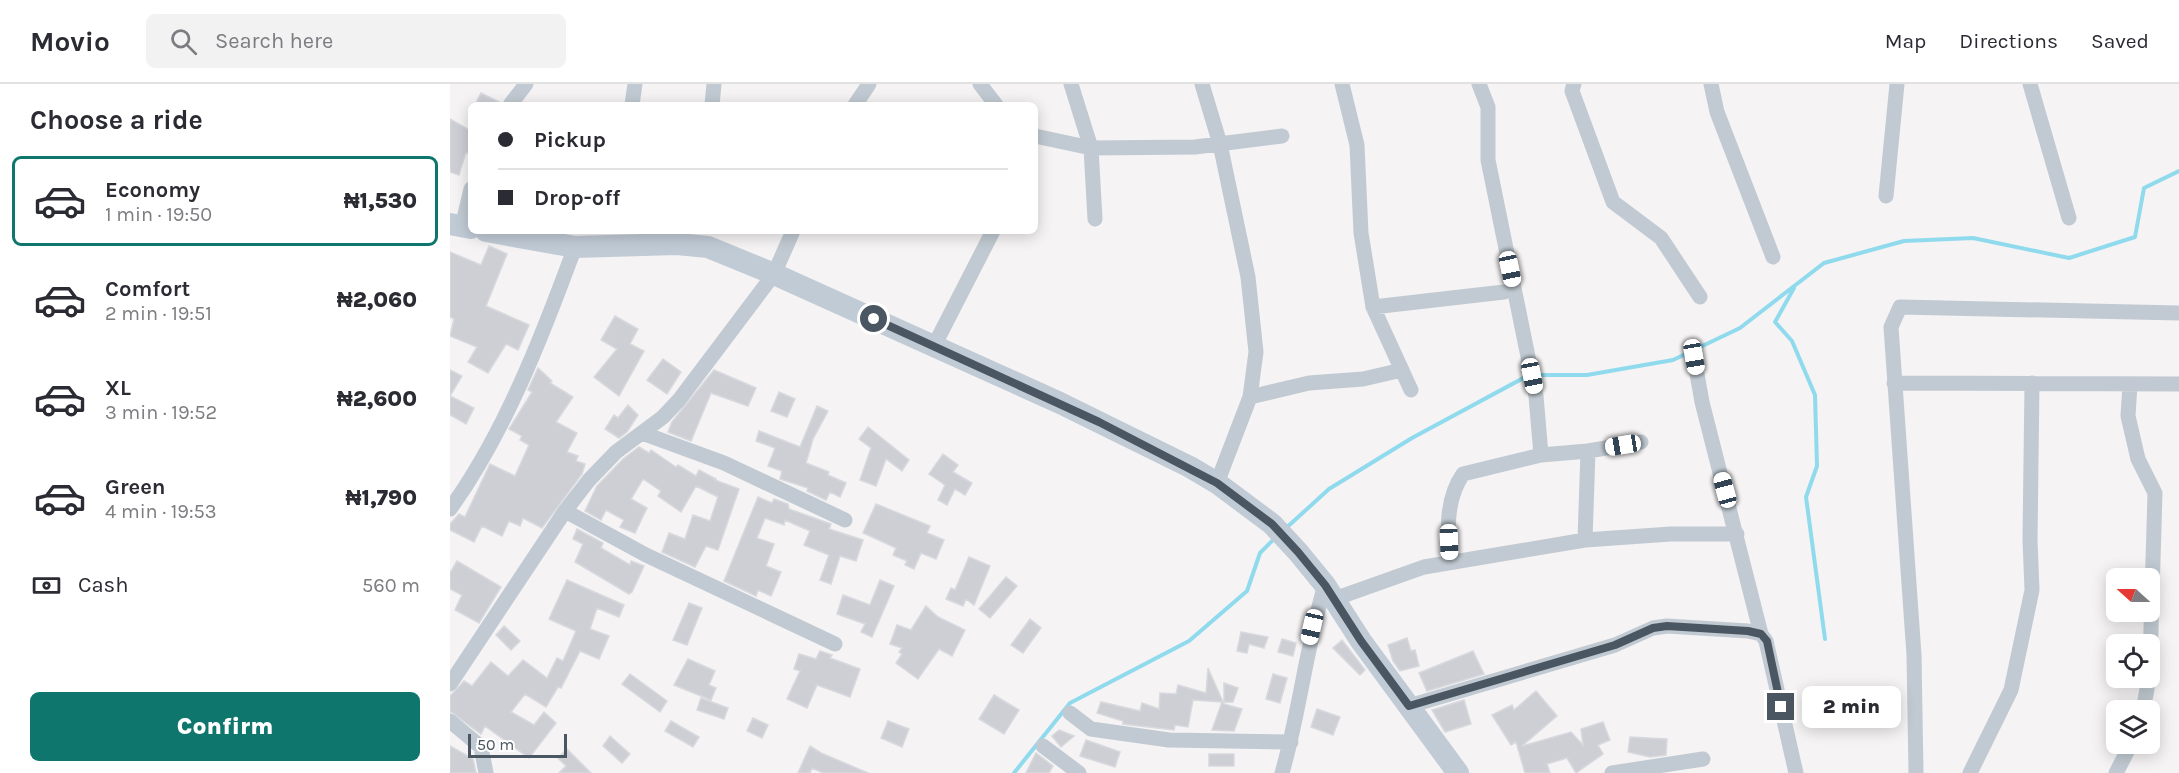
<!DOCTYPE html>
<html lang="en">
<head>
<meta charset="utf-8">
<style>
  body { margin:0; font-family:Karla,sans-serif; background:#f2f2f3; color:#2b2b33; height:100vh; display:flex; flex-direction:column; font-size:22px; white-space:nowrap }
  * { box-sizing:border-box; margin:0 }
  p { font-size:20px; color:#7c7c81 }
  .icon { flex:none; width:33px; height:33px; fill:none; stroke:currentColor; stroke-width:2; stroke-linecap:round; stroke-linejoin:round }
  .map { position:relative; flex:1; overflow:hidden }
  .sheet { display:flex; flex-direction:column; background:#fff; width:450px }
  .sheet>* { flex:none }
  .guide { position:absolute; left:18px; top:18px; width:570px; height:132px; border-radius:9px; box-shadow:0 3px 15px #0003; display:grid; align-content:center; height:132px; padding:0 30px; background:#fff }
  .needle { width:39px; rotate:291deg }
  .fabs { position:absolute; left:1656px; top:484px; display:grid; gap:12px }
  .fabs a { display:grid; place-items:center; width:54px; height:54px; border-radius:9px; background:#fff; box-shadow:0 3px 15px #0003; font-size:30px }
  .scale { position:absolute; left:18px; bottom:15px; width:99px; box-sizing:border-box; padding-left:6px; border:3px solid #4a5661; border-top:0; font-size:16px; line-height:21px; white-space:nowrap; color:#4a5661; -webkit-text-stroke:4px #fff; paint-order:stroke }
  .end { position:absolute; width:27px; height:27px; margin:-14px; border:8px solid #4a5661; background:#fff; box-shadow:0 0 0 3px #fff }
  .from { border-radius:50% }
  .bubble { position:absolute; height:42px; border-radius:9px; background:#fff; box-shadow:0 3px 15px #0003; font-size:20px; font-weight:800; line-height:42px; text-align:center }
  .car { position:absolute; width:18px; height:36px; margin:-18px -9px; border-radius:8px; box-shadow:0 0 4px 2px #0007; background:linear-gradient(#fff 24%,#345 0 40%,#fff 0 76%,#345 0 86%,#fff 0) }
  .guide b { display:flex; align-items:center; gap:21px; height:57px; font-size:22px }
  .guide b+b { border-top:2px solid #e1e1e2 }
  .guide i { width:15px; height:15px; background:#2b2b33 }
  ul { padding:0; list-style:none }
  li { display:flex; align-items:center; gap:18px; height:90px; margin:0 12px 9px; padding:0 18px; border:3px solid transparent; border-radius:9px }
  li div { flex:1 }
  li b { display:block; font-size:22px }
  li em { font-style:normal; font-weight:800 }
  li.on { border-color:#0f766e }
  li>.icon { width:54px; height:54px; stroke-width:1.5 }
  h2 { padding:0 30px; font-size:27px; line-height:72px }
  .pay { display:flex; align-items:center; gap:15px; height:66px; padding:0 30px; font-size:22px }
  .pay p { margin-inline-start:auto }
  .button { display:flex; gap:12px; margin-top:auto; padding:12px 30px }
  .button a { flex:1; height:69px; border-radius:9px; background:#0f766e; color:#fff; font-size:24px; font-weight:800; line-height:69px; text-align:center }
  header { display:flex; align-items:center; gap:36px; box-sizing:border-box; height:84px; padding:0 30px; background:#fff; border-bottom:2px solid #e1e1e2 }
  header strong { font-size:28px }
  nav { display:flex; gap:33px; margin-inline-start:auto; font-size:21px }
  .search { width:420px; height:54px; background:#f2f2f3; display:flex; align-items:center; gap:15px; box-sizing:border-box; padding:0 21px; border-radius:9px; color:#7c7c81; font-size:22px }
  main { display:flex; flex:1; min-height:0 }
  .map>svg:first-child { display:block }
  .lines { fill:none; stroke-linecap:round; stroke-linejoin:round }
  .stream { stroke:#90daee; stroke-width:4 }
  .building { fill:#cdcfd5; stroke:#d7d9de; stroke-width:1.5 }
  .street { stroke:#c1cad2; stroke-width:15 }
  .secondary { stroke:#c1cbd6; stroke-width:22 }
  .route { stroke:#4a5661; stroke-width:8 }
</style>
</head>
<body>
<header>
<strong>Movio</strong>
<div class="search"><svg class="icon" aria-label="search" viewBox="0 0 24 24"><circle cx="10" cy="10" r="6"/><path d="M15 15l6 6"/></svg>Search here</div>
<nav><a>Map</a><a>Directions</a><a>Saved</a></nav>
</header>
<main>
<section class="sheet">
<h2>Choose a ride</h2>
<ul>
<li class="on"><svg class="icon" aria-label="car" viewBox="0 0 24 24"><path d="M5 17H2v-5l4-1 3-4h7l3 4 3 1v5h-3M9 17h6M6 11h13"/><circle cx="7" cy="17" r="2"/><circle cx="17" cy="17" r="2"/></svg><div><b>Economy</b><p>1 min · 19:50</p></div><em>₦1,530</em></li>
<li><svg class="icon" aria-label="car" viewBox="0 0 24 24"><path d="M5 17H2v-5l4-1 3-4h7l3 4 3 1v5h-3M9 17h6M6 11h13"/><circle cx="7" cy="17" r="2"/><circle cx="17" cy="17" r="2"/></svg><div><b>Comfort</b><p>2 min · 19:51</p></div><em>₦2,060</em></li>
<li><svg class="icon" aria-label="car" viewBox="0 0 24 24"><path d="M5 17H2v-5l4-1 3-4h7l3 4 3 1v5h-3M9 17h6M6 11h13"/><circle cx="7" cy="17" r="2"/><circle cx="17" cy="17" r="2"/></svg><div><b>XL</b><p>3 min · 19:52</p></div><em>₦2,600</em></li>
<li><svg class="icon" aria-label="car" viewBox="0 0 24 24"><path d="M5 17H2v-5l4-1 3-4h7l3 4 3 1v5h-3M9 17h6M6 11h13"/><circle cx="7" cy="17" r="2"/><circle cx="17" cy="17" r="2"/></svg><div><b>Green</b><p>4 min · 19:53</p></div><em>₦1,790</em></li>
</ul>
<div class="pay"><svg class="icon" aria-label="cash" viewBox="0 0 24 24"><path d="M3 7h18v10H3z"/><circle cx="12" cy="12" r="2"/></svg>Cash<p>560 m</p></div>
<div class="button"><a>Confirm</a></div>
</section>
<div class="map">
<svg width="1729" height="689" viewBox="0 0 1729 689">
  <rect width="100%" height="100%" fill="#f5f3f3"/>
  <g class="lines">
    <path class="stream" d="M1344 204 1325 238 1342 257 1365 311 1367 382 1356 413 1375 555
      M1086 291H1137L1223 276 1290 244 1374 179 1454 157 1523 154 1619 174 1685 153 1694 104 1729 87
      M835 445 879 405 962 354 1079 291
      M564 689 620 619 739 557 797 507 810 469 825 454"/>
  </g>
  <path class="building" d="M31 9 51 19 50 21H25Z
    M0 35 21 47V71L16 68 9 91 0 88Z
    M39 162 57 170 36 222 79 241 68 266 56 260 38 289 18 278 27 263 0 252 4 235 0 233V168L31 181Z
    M165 232 188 245 180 260 194 267 169 312 144 293 167 265 151 256Z
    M213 275 231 288 217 310 197 296Z
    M88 284 102 297 100 299 123 313 106 338 127 349 117 368 128 372 126 377 135 380 132 390 92 444 73 434 70 442 59 437 52 452 32 442 24 458 0 446V440L9 430 15 433 40 380 65 392 79 361 70 356 72 352 59 345 82 308 78 306Z
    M0 286 12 292 0 312 24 324 16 340 0 331Z
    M264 286 306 304 298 322 261 309 241 357 218 348 222 338Z
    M329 308 345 315 337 333 321 327Z
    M178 321 188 331 177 348 169 354 155 345 164 331 168 334Z
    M367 322 378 327 363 355 356 379 379 388 378 391 396 399 390 413 380 408 376 416 357 407 358 404 330 395 332 387 318 382 325 364 306 357 309 347 350 363Z
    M418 343 459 376 452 387 436 375 426 402 410 396 421 364 409 355Z
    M189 363 199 369 201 366 226 383 228 381 246 392 249 386 266 395 265 396 289 405 268 466 256 462 245 483 212 468 219 449 235 455 243 431 260 437 268 413 246 402 231 428 208 412 211 407 193 395 181 415 197 424 185 449 170 443 174 436 156 426 151 436 135 427 147 402 173 375Z
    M493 370 508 381 503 388 522 399 515 411 505 405 497 421 488 416 495 401 479 390Z
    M308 413 322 419 324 415 338 420 339 425 381 440 379 445 413 456 406 477 390 472 381 500 370 496 379 471 354 461 360 447 335 436 334 441 315 434 307 454 324 460 316 482 331 488 321 512 308 506 306 512 274 497Z
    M426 420 480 442 477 449 494 456 486 475 471 469 464 485 455 481 457 477 443 471 446 464 413 449Z
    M127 445 153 459 151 464 180 481 181 477 194 482 182 508 179 510 125 478 133 460 123 455Z
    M519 473 540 482 524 521 516 515 513 522 496 515 501 504 505 506Z
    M7 477 51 503 29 539 5 526 12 511 0 505V489Z
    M556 493 567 502 540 534 529 525Z
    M117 496 174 521 169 533 147 524 140 545 159 552 149 575 130 567 111 604 108 603 96 623 75 610 61 628 84 641 94 628 106 639 79 674 35 642 31 650 0 627V612L14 597 22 602 41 578 58 592 73 576 97 594 107 574 113 577 126 547 99 535Z
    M430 496 444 502 422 553 411 548 415 540 387 530 393 511 420 521Z
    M239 519 252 524 237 561 223 556Z
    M476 522 488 533 515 546 502 572 489 565 468 595 446 579 452 570 449 568 452 564 440 560 447 541 461 546Z
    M580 535 591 544 573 569 561 561Z
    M54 542 70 557 61 566 46 551Z
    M791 548 818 553 814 564 799 560 797 569 787 567Z
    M957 554 961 567 965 566 969 582 950 587 943 577 938 561Z
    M832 555 846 559 843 572 828 568Z
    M892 556 915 586 910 591 883 564Z
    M370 567 382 571 380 574 410 585 400 613 367 601 357 624 337 615 350 587 344 585 349 570 366 575Z
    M1023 567 1034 590 977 607 969 589Z
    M238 575 265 587 259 601 266 604 261 616 224 601Z
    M758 584 774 620 792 625 784 647 762 646 772 618 743 616 738 643 725 641 724 646 673 640V637L647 629 651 618 690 627 692 619 709 625 710 609 726 610 728 601 756 609Z
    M180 590 217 617 210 628 172 600Z
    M823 590 837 594 830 619 816 615Z
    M774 599 788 604 783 618H774Z
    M1086 607 1107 632 1072 662 1121 648 1133 661 1131 645 1153 638 1160 656 1148 661 1153 670 1126 689 1117 674 1097 680 1100 689H1075L1066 658 1061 661 1042 631 1062 621 1064 626Z
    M544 611 569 626 554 650 529 635Z
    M251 614 278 624 274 635 247 626Z
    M1014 616 1021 640 995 648 982 626Z
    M867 625 890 633 883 651 861 643Z
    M303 634 318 641 312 654 297 647Z
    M221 637 249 653 243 663 215 647Z
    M438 637 459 645 452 663 431 654Z
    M609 646 624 652 611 663 602 652Z
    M160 652 180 670 172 679 153 662Z
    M1180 653 1217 655 1216 671 1200 673 1178 668Z
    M636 656 670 668 665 683 630 672Z
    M0 662 23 675 26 689H0Z
    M360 662 371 669 418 689H373L362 684 360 689H348Z
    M117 665 141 689H109L116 682 108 674Z
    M586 669 603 682 599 689H576Z
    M759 670H784V682H759Z"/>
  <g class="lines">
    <path class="street" d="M530 0 546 21
      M621 0 641 64 645 135
      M752 0 770 60 798 193 806 268 800 313 767 399
      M892 0 907 61 911 149 923 223 961 306
      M1029 0 1038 23V76L1086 312 1091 371
      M1124 0 1122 7 1163 118 1211 154 1250 213
      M1261 0 1267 28 1323 173
      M1580 0 1619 134
      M60 21 76 0
      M182 21 185 0
      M262 21 264 0
      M405 21 419 0
      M585 52 641 64 745 63 832 52
      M1436 112 1447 0
      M12 143 21 105
      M923 223 1054 208
      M484 262 543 147
      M1244 273 1252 318 1311 550 1316 557 1346 689
      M1444 299 1729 300
      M1680 300 1678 332 1688 375 1705 409 1700 579
      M800 313 859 299 913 295 952 286
      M192 349 274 379 395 436
      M0 425C55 349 93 250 125 163
      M115 427 196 471 385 560
      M1135 456 1138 367
      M999 479C998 448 995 416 1013 390L1091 371 1138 367 1191 358
      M884 515 974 483 1135 456 1221 450H1287
      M0 600 115 427 139 396 166 368 213 333 229 316 324 190 343 147
      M959 622 1165 561 1203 544 1217 542 1298 547 1311 550
      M1693 627 1699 594
      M620 629 641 645 719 656 841 658
      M0 637 31 663 36 689
      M593 662 629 689
      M832 689C850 627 856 563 875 501
      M1162 689 1253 675
      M1466 689 1464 571 1441 243 1450 223 1729 229
      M1520 689 1561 606 1582 506 1580 456 1582 299
      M1666 689 1681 660"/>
    <path class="secondary" d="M0 140 21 144
      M36 147 125 163 227 160 258 163 324 190 610 319 740 383 767 399 822 440 848 468 875 501 911 557 1008 689"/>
  </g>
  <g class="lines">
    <path class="route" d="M424 235 649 338 767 399 822 440 848 468 875 501 911 557 959 622 1165 561 1203 544 1217 542 1298 547 1311 550 1317 557 1331 623"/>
  </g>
</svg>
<div class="fabs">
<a><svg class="needle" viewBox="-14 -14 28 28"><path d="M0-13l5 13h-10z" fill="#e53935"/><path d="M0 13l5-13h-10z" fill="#7c7c81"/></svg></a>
<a><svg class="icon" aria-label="locate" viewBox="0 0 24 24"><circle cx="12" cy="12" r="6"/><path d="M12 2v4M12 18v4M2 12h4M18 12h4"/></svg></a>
<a><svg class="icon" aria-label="layers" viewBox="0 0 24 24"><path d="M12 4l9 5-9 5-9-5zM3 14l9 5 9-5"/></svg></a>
</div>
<div class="scale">50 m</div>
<i class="end from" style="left:424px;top:235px"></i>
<i class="end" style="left:1331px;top:623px"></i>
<div class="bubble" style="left:1352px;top:602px;width:99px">2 min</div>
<i class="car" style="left:1060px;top:185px;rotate:168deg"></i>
<i class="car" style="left:1244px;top:273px;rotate:170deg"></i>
<i class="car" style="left:1082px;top:292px;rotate:169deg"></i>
<i class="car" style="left:1173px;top:361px;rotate:261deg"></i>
<i class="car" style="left:1275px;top:406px;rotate:345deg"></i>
<i class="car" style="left:999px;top:458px;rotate:178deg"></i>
<i class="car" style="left:862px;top:543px;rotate:193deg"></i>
<div class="guide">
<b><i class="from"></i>Pickup</b>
<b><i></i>Drop-off</b>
</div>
</div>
</main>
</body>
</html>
